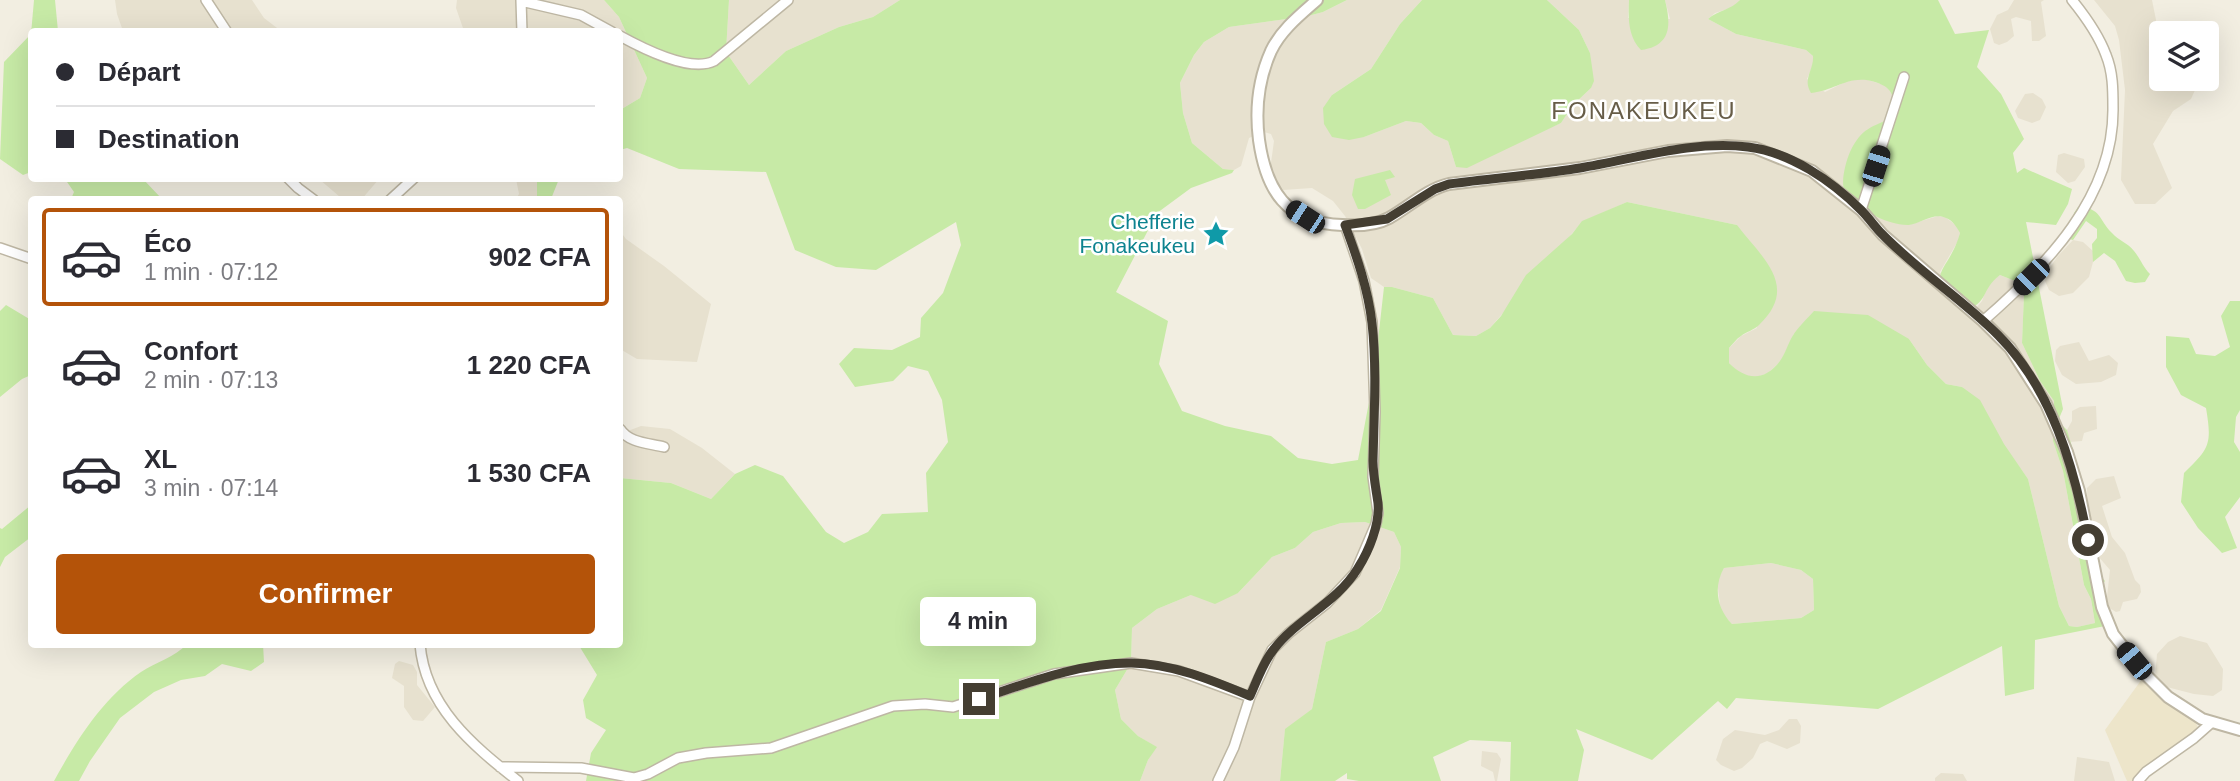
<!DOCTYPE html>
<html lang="fr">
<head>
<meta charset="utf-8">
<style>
  body { margin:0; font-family:Arial,sans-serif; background:#f2f2f3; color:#2b2b33; height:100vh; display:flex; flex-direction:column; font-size:26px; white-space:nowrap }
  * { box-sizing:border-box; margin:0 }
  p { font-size:23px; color:#7c7c81 }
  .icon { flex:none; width:38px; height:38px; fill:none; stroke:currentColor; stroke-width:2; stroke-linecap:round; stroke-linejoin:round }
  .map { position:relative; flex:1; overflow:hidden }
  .details { position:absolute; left:28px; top:196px; width:595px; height:452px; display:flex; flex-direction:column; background:#fff; border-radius:7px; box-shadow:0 7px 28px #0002 }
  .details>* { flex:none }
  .top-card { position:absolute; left:28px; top:28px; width:595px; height:154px; border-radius:7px; box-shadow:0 7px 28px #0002; display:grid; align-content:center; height:154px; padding:0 28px; background:#fff }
  .controls { position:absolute; left:2149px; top:21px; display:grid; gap:14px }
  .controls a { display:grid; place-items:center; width:70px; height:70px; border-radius:7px; background:#fff; box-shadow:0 7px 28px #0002; font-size:35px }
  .end { position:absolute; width:32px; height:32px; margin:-16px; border:9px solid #443e32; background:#fff; box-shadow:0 0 0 4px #fff }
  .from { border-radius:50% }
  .bubble { position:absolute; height:49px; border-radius:7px; background:#fff; box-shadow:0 7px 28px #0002; font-size:23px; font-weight:700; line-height:49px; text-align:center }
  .car { position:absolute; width:21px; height:42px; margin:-21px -10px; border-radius:9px; box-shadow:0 0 5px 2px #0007; background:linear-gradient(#222 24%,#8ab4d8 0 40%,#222 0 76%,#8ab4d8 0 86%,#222 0) }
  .top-card b { display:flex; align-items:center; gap:24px; height:66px; font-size:26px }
  .top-card b+b { border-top:2px solid #e1e1e2 }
  .top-card i { width:18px; height:18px; background:#2b2b33 }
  ul { padding:12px 0 0; list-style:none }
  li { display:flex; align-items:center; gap:21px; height:98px; margin:0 14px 10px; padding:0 14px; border:4px solid transparent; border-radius:7px }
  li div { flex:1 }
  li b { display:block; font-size:26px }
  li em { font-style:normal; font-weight:700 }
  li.selected { border-color:#b45309 }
  li>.icon { width:63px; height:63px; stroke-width:1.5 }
  .primary-button { display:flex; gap:14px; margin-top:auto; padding:14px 28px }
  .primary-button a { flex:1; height:80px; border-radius:7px; background:#b45309; color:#fff; font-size:28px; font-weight:700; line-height:80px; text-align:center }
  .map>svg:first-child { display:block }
  .residential { fill:#e7e1cf }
  .education { fill:#ede5ca }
  .green { fill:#c7eaa6; fill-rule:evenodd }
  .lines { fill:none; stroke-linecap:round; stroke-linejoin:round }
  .minor-casing { stroke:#beb7a4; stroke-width:12 }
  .tertiary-casing { stroke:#beb7a4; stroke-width:14 }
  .minor { stroke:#fff; stroke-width:9 }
  .tertiary { stroke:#fff; stroke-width:10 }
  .route { stroke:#443e32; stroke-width:9 }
  .labels { text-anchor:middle; stroke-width:5; stroke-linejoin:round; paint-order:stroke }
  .culture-label { font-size:21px; fill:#0d838f; stroke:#fff; text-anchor:end }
  .quarter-label { font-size:24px; letter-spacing:2px; fill:#675d48; stroke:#fff }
</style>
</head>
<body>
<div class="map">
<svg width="2240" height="781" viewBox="0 0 2240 781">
  <rect width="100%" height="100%" fill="#f2eee1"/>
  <path class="residential" d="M115 0H252L264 18 281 31H123L117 14Z
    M457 0H604L619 17 647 78 640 98 620 110V32L464 31 456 8Z
    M729 0H900L873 17 839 27 786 51 749 85 726 52Z
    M1347 0H1422L1400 24 1371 69 1332 95 1364 137 1406 121 1421 123 1434 135 1448 141 1456 167 1561 123 1573 105 1591 88 1590 53 1579 30 1547 0H1629L1628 18 1670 19 1665 0H1740L1734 7 1715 13 1708 19 1736 34 1806 50 1813 56 1814 63 1807 79 1825 92 1845 82 1861 78 1888 86 1892 93 1895 116 1867 214 1908 225 1938 216 1945 217 1957 226 1960 233 1958 241 1940 272 1962 312 1977 307 1982 301 1988 284 2000 275 2015 281 2024 295 2022 343 2040 381 2054 401 2053 441 2063 471 2084 585 2091 599 2095 623 2077 627 2069 626 2059 606 2028 479 1962 387 1946 384 1927 365 1909 339 1794 334 1781 361 1768 373 1754 378 1739 373 1729 363V348L1741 336 1757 328 1737 225 1627 202 1582 222 1490 328 1476 336 1453 335 1433 298 1392 287H1384L1371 278 1362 249 1345 216 1333 201 1312 188 1283 190 1276 187 1270 170 1274 141 1271 134 1264 132 1249 138 1241 166 1234 170 1223 169 1192 143 1183 113 1180 83 1194 55 1204 42 1229 27 1308 16 1323 12Z
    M2014 0H2044L2041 2 2046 36 2039 41H2032L2031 21 2016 17 2011 19 2014 36 2007 42 1999 45 1994 43 1990 29 1997 15 2008 10Z
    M2094 0H2152L2161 45V79H2200L2191 99 2173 111 2153 144 2172 188 2155 204H2135L2121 180 2125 90 2119 40 2115 26Z
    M2033 93 2042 99 2046 107 2040 120 2032 123 2018 118 2015 111 2025 94Z
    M2064 153 2084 159 2085 167 2075 181 2068 183 2056 172 2058 155Z
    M319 179H379L361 200 347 199 340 197Z
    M516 179H537V199H516L519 194Z
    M620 231 626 239 664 266 711 304 697 362 637 359 620 349Z
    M2073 240 2083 242 2093 251V262L2089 277 2073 293 2059 296 2049 290 2045 281 2049 269 2057 257Z
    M2079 342 2089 361 2109 355 2118 363 2116 375 2101 382 2076 384 2062 375 2055 361 2056 350 2060 346Z
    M2096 406 2097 429 2084 433 2082 441 2069 442 2067 430 2072 421V411L2080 407Z
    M641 426 670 429 702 448 735 474 711 499 671 483 620 478V434Z
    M2114 476 2121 498 2102 506 2112 537 2125 553 2135 580 2140 585 2141 592 2137 599 2123 602 2120 611 2116 612 2106 606 2110 570 2098 556 2088 529 2087 488 2096 479Z
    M1365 522 1394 532 1401 547 1400 567 1381 610 1358 629 1326 642 1312 709 1285 730 1280 781H1140L1148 760 1156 747 1138 736 1121 719 1115 690 1131 663 1132 628 1157 609 1191 595 1238 593 1272 557 1295 548 1313 532 1341 523Z
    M1771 563 1801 570 1813 579 1814 610 1801 618 1732 624 1721 613 1717 580 1724 568Z
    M2180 636 2207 643 2223 669 2222 690 2213 696 2194 694 2163 686 2155 677 2157 654 2168 642Z
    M399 661 413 665 417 672V685L435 707 423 721 413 720 404 707V686L392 678 395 664Z
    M1789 719H1797L1801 726 1800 743 1787 749 1767 741 1760 744 1753 758 1742 768 1734 771 1721 765 1716 760 1723 739 1735 730 1765 735 1779 730Z
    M1482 751 1497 753 1501 759 1497 781H1495L1493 772 1481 766Z
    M2077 757 2109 762 2115 781H2074Z
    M1941 773 1963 774 1967 781H1935V778Z"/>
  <path class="education" d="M2142 679 2160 696 2195 721 2202 736 2133 781H2127L2105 730Z"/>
  <path class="green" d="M34 0H55L58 31 32 32 31 172 23 175 0 159 4 62 31 34Z
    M604 0H729L726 52 749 85 786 51 839 27 873 17 900 0H1347L1323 12 1308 16 1229 27 1204 42 1194 55 1180 83 1183 113 1192 143 1223 169 1234 170 1232 173 1191 188 1157 213 1116 292 1168 321 1159 364 1182 411 1225 426 1271 436 1298 458 1332 464 1358 460 1374 376 1384 287H1392L1433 298 1453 335 1476 336 1490 328 1501 316 1526 275 1572 234 1582 221 1627 202 1737 225C1762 258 1800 286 1759 325 1754 330 1746 332 1741 336 1736 339 1733 344 1729 348V363C1746 380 1764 382 1780 361 1785 354 1788 344 1792 337 1798 327 1807 319 1814 311L1868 315 1909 339 1927 365 1946 384 1962 387 1980 400 2004 444 2028 479 2059 606 2069 626 2077 627 2095 623 2091 599 2084 585 2063 471 2053 441 2054 401 2040 381 2022 343 2024 294 2015 281 2000 275C1979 291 1991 302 1962 312 1921 269 1948 276 1960 233 1957 227 1952 220 1946 218 1934 212 1920 224 1909 225 1890 226 1851 208 1844 189 1841 180 1846 161 1850 152 1862 127 1871 128 1895 116 1892 97 1896 89 1875 82 1848 74 1836 91 1811 93 1802 79 1814 70 1813 56L1806 50 1736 34 1708 19C1718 10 1731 10 1740 0H1938L1955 34 1989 30 1977 67 2001 94 2024 139 2013 153 2017 173 2024 168 2072 189 2068 204 2056 225 2026 222 2063 409 2058 421 2067 430 2082 480 2080 535 2091 565 2105 581 2093 596 2105 626 2035 640 2034 689 2005 696 2002 646 1878 709 1736 698 1727 709 1718 701 1652 760 1576 729 1584 750 1578 781H1510L1511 742 1470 740 1433 757 1441 781H1359L1347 779V773L1335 781H1280L1285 729 1312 709 1326 642 1358 629 1381 611 1400 568 1401 547 1394 532 1365 522 1341 523 1313 532 1295 548 1272 557 1238 593 1215 604 1191 595 1157 609 1132 628 1131 663 1115 690 1121 719 1138 736 1157 747 1148 760 1140 781H586L591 753 606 730 586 718 583 700 597 675 578 644H620V478L671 483 711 499 735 474 755 465 783 476 826 532 844 543 868 532 882 514 928 512 926 473 948 442 942 400 928 371 908 366 893 381 855 387 839 364 854 348 892 350 920 337 921 318 943 293 961 245 956 222 876 270 836 267 795 250 766 172 679 169 627 148 620 150V110L640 98 647 78 619 17ZM1771 563 1801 570 1813 579 1814 610 1801 618 1732 624C1717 609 1713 587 1724 568Z
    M1422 0H1547L1579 30 1590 53 1594 81 1591 88 1573 105 1561 123 1467 168 1456 167 1448 141 1434 135 1421 123 1406 121 1364 137 1349 140 1332 137 1324 124 1323 108 1332 95 1371 69 1400 24Z
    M1629 0H1665C1671 24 1672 46 1641 50 1628 37 1628 17 1629 0Z
    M1390 170 1395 177 1385 180 1391 195 1365 209H1358L1352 195 1355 179Z
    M65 179H143L162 199H71L74 192Z
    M537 179H559L551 199H537Z
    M2078 207C2102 208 2098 219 2112 233 2118 240 2128 243 2134 251 2140 258 2143 267 2150 274L2145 282 2135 283 2126 281 2115 261 2104 253 2093 262 2092 244 2097 238V229L2086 221 2073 240 2069 239 2074 213Z
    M2230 301H2240V410L2236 417 2234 442 2240 452V497L2225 517 2237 548 2222 553 2198 528 2181 502 2184 473C2210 448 2212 444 2206 408L2181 395 2166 367V336L2189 338 2196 354 2215 356 2230 347 2221 316Z
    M6 305 31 320V375L22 379 0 397V311Z
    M31 505V537L5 557 0 567V528L2 529Z
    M187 644H263L264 662 251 671 222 664 205 676 181 680 154 692 120 718 90 761 79 781H54C76 741 103 698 141 672 156 662 175 657 187 644Z"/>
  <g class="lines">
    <g class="minor-casing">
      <path id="minor" d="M206 0 227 32
        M521 0 522 32
        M521 1 581 15 612 32
        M620 36C642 48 690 73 714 61L788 0
        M288 178 298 188 314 200
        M390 200 414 178
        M1861 210 1904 77
        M0 248 32 259
        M1983 321C2046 266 2114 197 2113 108 2113 90 2113 72 2106 55 2099 36 2085 16 2072 0
        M620 429C629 443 648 443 664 447
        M420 644C425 706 472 745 518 781
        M500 767 581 768 634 778 648 774 678 758 706 753 771 748 893 706 925 704 953 707 1054 674 1131 663 1179 671 1250 697
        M1218 781 1234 747 1250 697 1272 650 1289 633 1327 603 1355 573 1376 524 1378 513 1373 477 1375 412 1372 322 1364 281 1345 225
        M2138 781 2146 772 2194 738 2211 723"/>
    </g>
    <g class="tertiary-casing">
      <path id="tertiary" d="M1317 0C1300 15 1281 30 1271 51 1258 80 1255 109 1259 140 1266 190 1286 223 1342 225 1357 226 1376 225 1389 218 1409 207 1427 189 1449 184L1580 168 1668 151 1727 146 1755 148 1812 171 1861 210 1883 235 1983 321 2010 348 2046 404 2067 452 2079 491 2102 607 2113 634 2142 671 2168 697 2202 719 2240 730"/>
    </g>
    <use href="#minor" class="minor"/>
    <use href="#tertiary" class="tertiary"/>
  </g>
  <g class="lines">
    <path class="route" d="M979 699C1028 683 1078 663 1131 663 1171 663 1214 681 1250 696 1257 681 1263 662 1274 649 1298 618 1337 603 1358 568 1369 551 1380 524 1378 503 1376 489 1373 475 1373 461 1374 415 1377 368 1372 323 1368 289 1357 257 1345 225L1387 219 1435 189 1449 184C1493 178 1537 175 1580 168 1635 159 1692 140 1748 147 1790 152 1832 181 1861 210 1869 218 1875 227 1882 234 1918 271 1962 299 1998 335 2052 389 2074 467 2088 540"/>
  </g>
  <defs>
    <g id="sight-bare" transform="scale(2.1)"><path d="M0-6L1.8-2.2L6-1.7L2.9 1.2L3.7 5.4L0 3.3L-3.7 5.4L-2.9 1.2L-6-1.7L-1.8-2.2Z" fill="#0f9aa8" stroke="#fff" stroke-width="2.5" paint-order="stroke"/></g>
  </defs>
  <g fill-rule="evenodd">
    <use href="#sight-bare" x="1216" y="234"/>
  </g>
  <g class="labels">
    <g class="culture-label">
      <text x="1195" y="229">Chefferie<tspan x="1195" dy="24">Fonakeukeu</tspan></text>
    </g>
    <g class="quarter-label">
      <text x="1644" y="119">FONAKEUKEU</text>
    </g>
  </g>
</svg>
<div class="controls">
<a><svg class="icon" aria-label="layers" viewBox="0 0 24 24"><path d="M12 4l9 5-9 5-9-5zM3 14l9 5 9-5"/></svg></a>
</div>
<i class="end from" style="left:2088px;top:540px"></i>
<i class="end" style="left:979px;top:699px"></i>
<div class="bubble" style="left:920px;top:597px;width:116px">4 min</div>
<i class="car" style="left:1876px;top:166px;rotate:18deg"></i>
<i class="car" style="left:1305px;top:217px;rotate:303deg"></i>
<i class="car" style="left:2031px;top:277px;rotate:225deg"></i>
<i class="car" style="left:2134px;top:661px;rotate:320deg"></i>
<div class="top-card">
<b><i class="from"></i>Départ</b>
<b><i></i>Destination</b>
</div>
<section class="details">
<ul>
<li class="selected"><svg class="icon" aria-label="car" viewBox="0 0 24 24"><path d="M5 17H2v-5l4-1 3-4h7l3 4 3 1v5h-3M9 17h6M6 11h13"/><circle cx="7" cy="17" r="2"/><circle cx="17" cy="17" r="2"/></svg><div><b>Éco</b><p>1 min · 07:12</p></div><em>902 CFA</em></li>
<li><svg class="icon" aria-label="car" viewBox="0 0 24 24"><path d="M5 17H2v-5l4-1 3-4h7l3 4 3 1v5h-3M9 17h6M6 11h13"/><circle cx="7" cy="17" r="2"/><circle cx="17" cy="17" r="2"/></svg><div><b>Confort</b><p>2 min · 07:13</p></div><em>1 220 CFA</em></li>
<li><svg class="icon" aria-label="car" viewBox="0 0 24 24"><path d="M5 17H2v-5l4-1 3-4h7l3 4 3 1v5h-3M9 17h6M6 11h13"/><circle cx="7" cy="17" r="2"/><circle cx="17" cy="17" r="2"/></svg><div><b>XL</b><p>3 min · 07:14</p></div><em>1 530 CFA</em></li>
</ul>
<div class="primary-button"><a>Confirmer</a></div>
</section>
</div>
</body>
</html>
